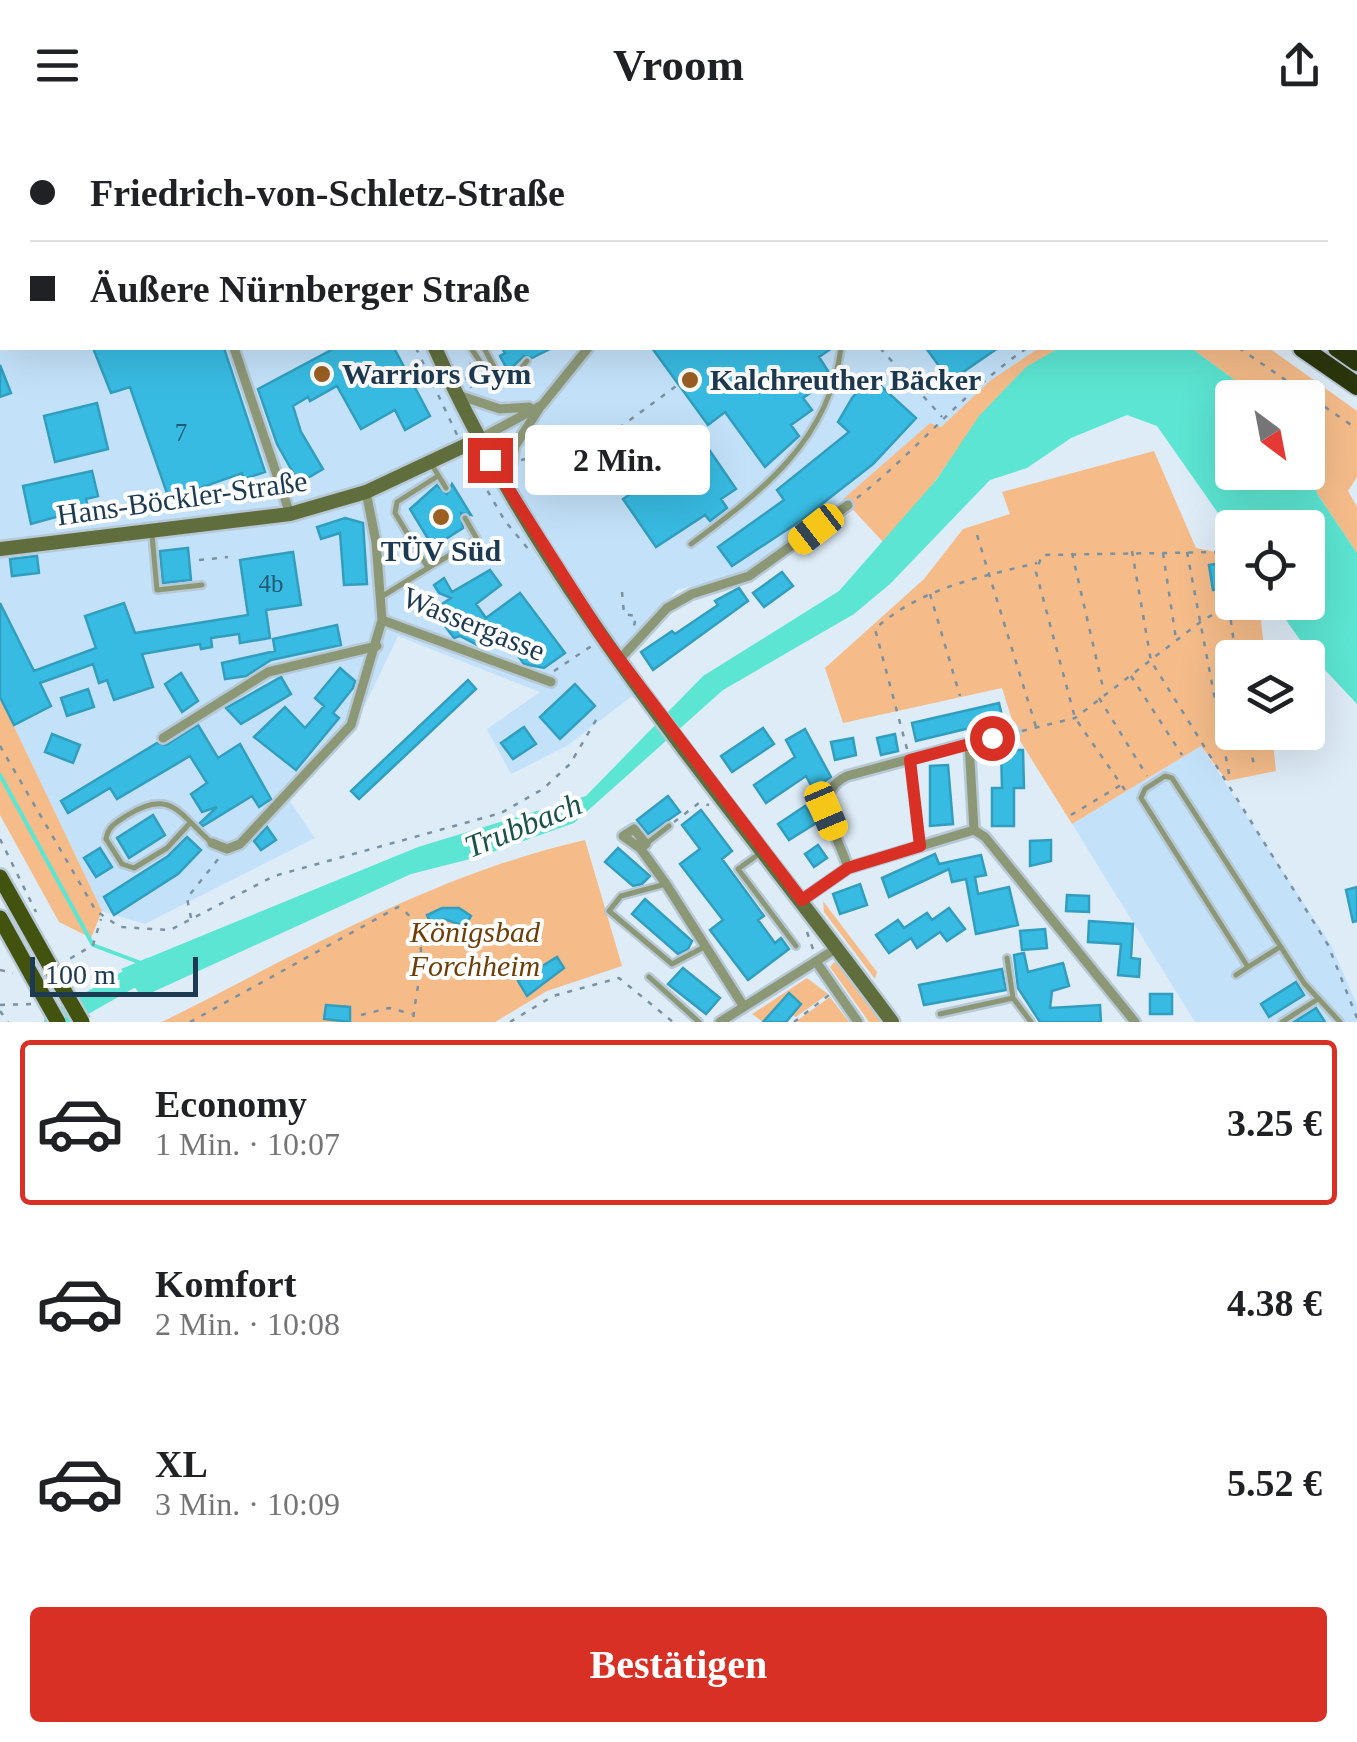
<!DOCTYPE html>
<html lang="de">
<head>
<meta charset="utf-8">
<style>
  body { margin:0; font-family:"Times New Roman",serif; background:#f6f6f6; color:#202124; height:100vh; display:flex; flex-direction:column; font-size:38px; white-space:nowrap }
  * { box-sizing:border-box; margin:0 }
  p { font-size:32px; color:#757577 }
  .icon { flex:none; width:55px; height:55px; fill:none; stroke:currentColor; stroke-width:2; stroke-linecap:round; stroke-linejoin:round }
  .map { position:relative; height:892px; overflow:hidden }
  .panel { display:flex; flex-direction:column; background:#fff; flex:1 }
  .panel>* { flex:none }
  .top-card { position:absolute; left:0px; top:0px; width:1358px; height:220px; box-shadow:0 10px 40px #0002; display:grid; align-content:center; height:220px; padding:0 30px; background:#fff }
  .needle { width:65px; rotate:148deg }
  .buttons { position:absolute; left:1215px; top:250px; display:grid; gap:20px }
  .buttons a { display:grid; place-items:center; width:110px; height:110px; border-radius:10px; background:#fff; box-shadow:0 10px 40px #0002; font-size:50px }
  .scale { position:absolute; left:30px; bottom:25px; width:168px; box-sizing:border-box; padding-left:10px; border:5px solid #1c3a51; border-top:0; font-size:28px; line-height:35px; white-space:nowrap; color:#1c3a51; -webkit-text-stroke:8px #fff; paint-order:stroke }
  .end { position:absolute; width:45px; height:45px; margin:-22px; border:12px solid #d93025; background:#fff; box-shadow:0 0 0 5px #fff }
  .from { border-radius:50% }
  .bubble { position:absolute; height:70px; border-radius:10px; background:#fff; box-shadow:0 10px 40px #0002; font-size:32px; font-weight:600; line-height:70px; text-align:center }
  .car { position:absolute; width:30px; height:60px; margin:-30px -15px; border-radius:12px; box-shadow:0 0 8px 2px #0007; background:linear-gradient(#f5c518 24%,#345 0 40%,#f5c518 0 76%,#345 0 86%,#f5c518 0) }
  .top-card b { display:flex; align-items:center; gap:35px; height:95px; font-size:38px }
  .top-card b+b { border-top:2px solid #e0e0e0 }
  .top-card i { width:25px; height:25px; background:#202124 }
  ul { padding:18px 0 0; list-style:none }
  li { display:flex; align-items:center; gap:30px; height:165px; margin:0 20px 15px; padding:0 10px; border:5px solid transparent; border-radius:10px }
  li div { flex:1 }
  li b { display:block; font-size:38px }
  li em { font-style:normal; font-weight:600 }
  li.current { border-color:#d93025 }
  li>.icon { width:90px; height:90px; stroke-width:1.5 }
  .action { display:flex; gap:20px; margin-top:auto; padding:20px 30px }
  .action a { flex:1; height:115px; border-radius:10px; background:#d93025; color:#fff; font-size:40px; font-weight:600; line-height:115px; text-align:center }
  header { display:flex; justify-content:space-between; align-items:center; height:130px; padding:0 30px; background:#fff; font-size:45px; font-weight:600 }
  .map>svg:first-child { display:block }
  .built { fill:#c3e2fa }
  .green { fill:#f5bc8a }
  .water { fill:#5ce5d2 }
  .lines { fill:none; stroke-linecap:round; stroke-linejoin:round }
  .stream { stroke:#5ce5d2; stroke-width:4 }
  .river { stroke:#5ce5d2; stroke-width:20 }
  .building { fill:#38bbe2; stroke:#319ebf; stroke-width:2.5 }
  .lane-casing { stroke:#b7c8d6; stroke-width:10 }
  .street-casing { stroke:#b7c8d6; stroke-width:14 }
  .secondary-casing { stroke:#b7c8d6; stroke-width:19 }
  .primary-casing { stroke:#b7c8d6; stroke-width:20 }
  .highway-casing { stroke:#b7c8d6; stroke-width:22 }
  .path { stroke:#7a91a2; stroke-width:2.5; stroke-dasharray:5 8; stroke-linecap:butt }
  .lane { stroke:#8c9776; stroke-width:5 }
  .street { stroke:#8c9776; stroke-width:9 }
  .secondary { stroke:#606e3e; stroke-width:14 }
  .primary { stroke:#42520f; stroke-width:15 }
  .highway { stroke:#2c370d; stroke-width:18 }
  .primary-bridge-casing { stroke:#b7c8d6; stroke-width:20; stroke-linecap:butt }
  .primary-bridge { stroke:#42520f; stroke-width:15 }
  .route { stroke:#d93025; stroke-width:12 }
  .poi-dot { fill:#9b5f21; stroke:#fff; stroke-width:4 }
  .labels { text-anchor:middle; stroke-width:8; stroke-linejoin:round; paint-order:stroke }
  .number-label { font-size:25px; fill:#235a75 }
  .poi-label { font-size:30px; font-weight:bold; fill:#1c3a51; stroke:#fff; text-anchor:start }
  .street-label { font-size:30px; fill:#1c3a51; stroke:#fff }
  .park-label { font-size:30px; font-style:italic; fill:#6e3e07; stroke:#fff }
  .water-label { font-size:32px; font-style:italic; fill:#19534b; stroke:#fff }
</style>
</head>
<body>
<header><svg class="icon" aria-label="menu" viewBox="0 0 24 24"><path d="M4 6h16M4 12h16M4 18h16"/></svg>Vroom<svg class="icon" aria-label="share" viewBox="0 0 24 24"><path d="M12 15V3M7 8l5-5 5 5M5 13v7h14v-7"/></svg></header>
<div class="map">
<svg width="1357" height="892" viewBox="0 0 1357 892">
  <rect width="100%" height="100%" fill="#deecf7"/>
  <path class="built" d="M0 0 887 2H2V218H1039L991 250 941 297 930 293 843 369 745 442 677 460 618 528 653 574 631 567 568 615 511 644 487 599 540 562 398 506 353 600 289 670 315 708 145 794 102 781 0 567Z
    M1054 0H1357V193L1355 2Z
    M1201 616 1331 815 1357 875V892H1195L1072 694Z"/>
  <path class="green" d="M1039 218H1059C1003 250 975 296 938 347 922 370 902 392 885 414L843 369 930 293 941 297 991 250Z
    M1191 218H1269L1357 281V347L1348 361 1357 377V423L1318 365 1308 340V268L1258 267Z
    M1154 321 1196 418 1232 425V472L1259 473 1265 527 1232 528V602L1272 603 1276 641 1227 651 1201 616 1072 694 1017 606 1002 558 843 593 825 538 924 449 963 399 1010 384 1002 362Z
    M0 567 102 781 91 808 59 792 0 685Z
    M585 710 622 836 547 861 495 892H162C300 823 434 744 585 710Z
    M823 771 877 842 875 849 824 782Z
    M834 832 842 837 884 892H869L830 837Z
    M807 848 828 864 796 887 792 885 801 874 789 863 763 892 752 884Z
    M830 867 849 892H797L798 890Z"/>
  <path class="water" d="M1059 218H1191L1258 267 1232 268V342L1308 340 1318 365 1357 423V574L1310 524 1274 473 1308 472V398H1232V403L1157 296 1127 285 1071 308 1027 338 990 350 890 454 854 484 723 560 574 693 478 727 411 744 142 867 121 839 418 717 586 666 703 546 839 461 937 349 979 286 1026 237Z"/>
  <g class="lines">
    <path class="stream" d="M0 645 93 815 141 833"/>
    <path class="river" d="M54 892 149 838"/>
  </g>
  <path class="building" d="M93 218H224L265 342 244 349 242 343 169 369 130 257 111 263Z
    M335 218H394L430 286 405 300 395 280 361 299 337 256 310 271 308 267 293 276 301 302 323 339 299 353 277 314 258 259Z
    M502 218H552L532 228 524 226 508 241 500 226 505 223Z
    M652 218H832L819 227 828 241 819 248 823 254 803 268 812 280 791 295 799 306 765 337 725 282 708 295Z
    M926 218H998L950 251Z
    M0 235 11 263 0 267Z
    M871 247 916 288 873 334 800 391 732 436 718 417 784 370 777 360 849 302 838 292 852 268Z
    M97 273 108 319 55 332 44 286Z
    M708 318 736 359 721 369 727 378 710 391 705 385 656 417 623 369 675 334 672 330 687 320 692 328Z
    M92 341 98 366 86 369 88 378 31 394 23 356Z
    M452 354 471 385 461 383 463 398 433 417 410 379 437 355 447 364Z
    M345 388 363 393 367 454 344 455 340 403 321 409 317 397Z
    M188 418 191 450 163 453 160 421Z
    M293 422 301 475 266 480 270 508 240 513 239 504 211 508 212 517 201 519 200 514 142 524 153 557 114 570 107 550 99 553 93 534 40 553 51 576 14 595 0 567V473L34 541 96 518 85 486 124 473 135 503 248 485 240 430Z
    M37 426 39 443 12 446 10 429Z
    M1232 431V457L1213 460 1209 435Z
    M490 440 501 455 476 474 486 488 520 463 565 523 544 538 524 534 503 505 483 518 460 506 454 508 433 480 451 468 439 463 434 455 444 448 452 462Z
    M782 442 793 456 764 477 753 463Z
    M739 458 748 471 653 540 641 522 672 501 675 504 718 475 715 471Z
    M337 495 341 515 271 530 246 546 225 549 222 533 275 521 273 509Z
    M340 538 355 551 353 558 333 583 339 588 296 640 254 607 285 577 305 598 324 576 315 568Z
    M181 543 198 571 182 582 165 554Z
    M281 547 291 564 241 594 226 578Z
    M468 550 476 559 359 669 351 661Z
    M575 554 595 576 560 609 540 587Z
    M88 559 94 577 67 586 61 568Z
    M999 573 1003 590 916 611 912 593Z
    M198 595 218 628 240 614 271 669 259 677 252 666 203 696 200 693 217 677 202 682 191 664 207 653 190 626 117 669 110 658 68 683 61 671 157 613 166 615Z
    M524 597 536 614 513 629 501 613Z
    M763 598 774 614 732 642 721 626Z
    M805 599 831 647 813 659 806 646 766 673 754 655 795 627 786 610Z
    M52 604 80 615 73 633 45 622Z
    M895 604 898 621 881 625 877 608Z
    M853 608 856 625 835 630 831 612Z
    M1001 620H1023L1024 658H1014V696H992V658H1002Z
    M948 635 953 694 930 696V636Z
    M668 666 680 682 648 704 637 690Z
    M805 676 816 693 789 710 778 694Z
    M701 680 732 721 722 729 764 786 758 790 775 813 781 808 789 819 748 850 710 800 723 790 680 734 700 719 682 695Z
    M153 685 165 705 129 728 117 708Z
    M267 697 276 710 261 720 254 711Z
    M187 707 201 720 178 744 114 785 104 767 168 726Z
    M1051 710V731L1030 736V711Z
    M818 715 827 728 814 737 805 724Z
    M100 718 112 737 96 747 84 728Z
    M618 718 650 746 642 754 633 756 605 732Z
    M935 724 939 734 981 725 986 745 975 747 978 764 1009 757 1018 795 976 804 966 749 952 752 949 739 889 767 882 748Z
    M860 754 867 775 840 784 833 764Z
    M1357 757V791L1353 792 1346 760Z
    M1067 765 1089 766V782L1066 781Z
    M645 769 692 811 688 819 678 824 632 784Z
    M442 778H459L471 786 465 796 444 789 432 796 427 785Z
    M949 778 965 799 947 811 940 802 917 818 911 808 889 823 876 805 898 790 904 798 927 783 932 790Z
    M1089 791 1133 794 1131 828 1140 829 1139 847 1118 845 1121 814 1088 812Z
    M1045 799 1047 818 1022 820 1020 801Z
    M1024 823 1028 842 1063 833 1069 856 1052 861 1050 878 1100 875 1101 892H1040L1018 858 1014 825Z
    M557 827 564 838 527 866 518 851Z
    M683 838 720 868 706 884 668 854Z
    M1002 839 1006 860 924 875 919 855Z
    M1296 852 1304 865 1269 887 1261 874Z
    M789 863 801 874 786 892H763Z
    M1150 864H1172V884H1150Z
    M326 875 350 877V892L324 889Z
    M1316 878 1325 892H1294Z"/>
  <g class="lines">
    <g class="lane-casing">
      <path id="lane" d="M386 0 387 2
        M534 0 538 2
        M0 125 2 124
        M471 218 491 248H513L527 231
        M484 218 501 250
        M432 335 446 358
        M152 405 157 460 202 455
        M691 414C762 361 829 311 841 218
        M428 438 477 409 465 388
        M381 467 428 438 395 383 397 372 438 346
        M910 630 920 716
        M190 693 167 718 134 738 122 734 106 709C108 697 115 693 126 686 171 657 179 684 212 713
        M646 714 669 696
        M759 724 738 739 796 816
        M666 754 621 766 609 781 672 834 706 816
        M1280 817 1248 837 1141 668 1145 659 1165 646 1172 648 1304 853 1340 892
        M1007 828 1013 868 1031 892
        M1236 845 1248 837
        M649 847 699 892
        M940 884 1013 868
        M1282 892 1318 869"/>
    </g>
    <g class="street-casing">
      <path id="street" d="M161 0 162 2
        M601 0 605 2
        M682 2 683 0
        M1239 2 1245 0
        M1355 100 1357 101
        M234 218 290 384
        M458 265 500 279 529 277
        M479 309 542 275 588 218
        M507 358 515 316 540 277
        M366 362 376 412 382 490 551 552
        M619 530 667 478 692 464 749 446 848 375
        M163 608 268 542 377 516
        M969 613 1015 602
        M212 713 227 719 240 714 351 595 382 490
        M640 718 646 714 634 699 623 706 640 718 666 754 744 877
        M848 738C839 706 806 666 847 646L969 613 974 700
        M802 770 848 738 974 700 985 707 1135 892
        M817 833 858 892
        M720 892 837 818"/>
    </g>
    <g class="secondary-casing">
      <path id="secondary" d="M337 0 338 2
        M435 218C546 466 731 674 892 892
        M0 419 290 384 366 362 479 309"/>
    </g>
    <g class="primary-casing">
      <path id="primary" d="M0 747 59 852
        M0 788 41 862"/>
    </g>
    <g class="highway-casing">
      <path id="highway" d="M964 0 968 2
        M1002 0 1006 2
        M1302 218 1357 256
        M1337 218 1357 232"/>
    </g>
    <path class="path" d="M314 0 315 2
      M359 0V2
      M579 0 584 2
      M416 218 458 307
      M880 218 942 287
      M1239 218 1357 299
      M471 233 466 248 471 258
      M619 298 679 254
      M468 327 505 391 529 420
      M521 330 536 327
      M857 368C918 320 963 262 1027 218
      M977 405 1036 597
      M1132 421 1151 531 1328 815 1357 888
      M1187 422 1230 649
      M1072 423 1104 562
      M1163 423 1176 509
      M199 430 228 427
      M622 462 624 484 636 486 633 501
      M930 464 960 566
      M1229 477 1236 528
      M554 541 593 515
      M1131 546 1182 625
      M1099 568 1147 646
      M1022 601 1075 588 1203 490 1236 472
      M1247 602 1255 640
      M0 616 96 781 120 797 170 800 274 746 501 683 543 659 570 634 599 585
      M907 619 875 499C920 458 980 447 1037 433
      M1125 660 1075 588 1036 442 1042 425 1223 422
      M1071 685 1121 655
      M674 692 699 673 709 675
      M0 709 36 782
      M191 788 187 768 219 728
      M807 802 814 822
      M67 839 66 831 93 815 101 789
      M0 840 13 843
      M0 875 32 874
      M0 881 8 892
      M361 885 389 878 412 884
      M190 892 398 777C437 798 415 857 413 892
      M510 892 553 866 619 848 673 892
      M794 892 829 865"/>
    <use href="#lane" class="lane"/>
    <use href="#street" class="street"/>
    <use href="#secondary" class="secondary"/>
    <use href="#primary" class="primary"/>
    <use href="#highway" class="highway"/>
    <g class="primary-bridge-casing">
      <path id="primary-bridge" d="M59 852 82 892
        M41 862 58 892"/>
    </g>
    <use href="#primary-bridge" class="primary-bridge"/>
  </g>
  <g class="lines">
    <path class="route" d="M490 330 603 508 802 770 848 738 920 716 910 630 992 608"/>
  </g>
  <g class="poi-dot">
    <circle cx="322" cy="244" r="10"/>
    <circle cx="690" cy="250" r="10"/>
    <circle cx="441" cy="387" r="10"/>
  </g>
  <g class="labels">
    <g class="number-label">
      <text x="181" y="311">7</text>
      <text x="271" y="462">4b</text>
    </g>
    <g class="poi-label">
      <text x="342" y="254">Warriors Gym</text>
      <text x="710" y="260">Kalchreuther Bäcker</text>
      <text x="441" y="431" text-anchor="middle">TÜV Süd</text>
    </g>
    <g class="street-label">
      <text transform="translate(182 368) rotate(-8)" y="10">Hans-Böckler-Straße</text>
      <text transform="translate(474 494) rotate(22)" y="10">Wassergasse</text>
    </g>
    <g class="park-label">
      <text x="475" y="812">Königsbad<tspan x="475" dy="34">Forchheim</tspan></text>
    </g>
    <g class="water-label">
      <text transform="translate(523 695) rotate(-22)" y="11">Trubbach</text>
    </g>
  </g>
</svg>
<div class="buttons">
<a><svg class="needle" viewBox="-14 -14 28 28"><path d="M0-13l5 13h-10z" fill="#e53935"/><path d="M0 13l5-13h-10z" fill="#757577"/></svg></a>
<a><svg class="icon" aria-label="locate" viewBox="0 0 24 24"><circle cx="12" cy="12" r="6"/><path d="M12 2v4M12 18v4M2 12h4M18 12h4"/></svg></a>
<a><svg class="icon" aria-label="layers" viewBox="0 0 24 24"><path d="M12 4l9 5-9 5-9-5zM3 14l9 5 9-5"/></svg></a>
</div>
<div class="scale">100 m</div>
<i class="end from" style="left:992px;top:608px"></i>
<i class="end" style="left:490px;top:330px"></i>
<div class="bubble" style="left:525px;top:295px;width:185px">2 Min.</div>
<i class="car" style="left:816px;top:399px;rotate:232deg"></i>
<i class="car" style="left:826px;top:681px;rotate:157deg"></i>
<div class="top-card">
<b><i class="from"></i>Friedrich-von-Schletz-Straße</b>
<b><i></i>Äußere Nürnberger Straße</b>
</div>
</div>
<section class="panel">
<ul>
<li class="current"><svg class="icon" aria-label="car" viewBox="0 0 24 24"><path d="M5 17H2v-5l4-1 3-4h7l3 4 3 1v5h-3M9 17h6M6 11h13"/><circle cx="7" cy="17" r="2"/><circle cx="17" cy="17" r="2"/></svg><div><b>Economy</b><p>1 Min. · 10:07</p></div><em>3.25 €</em></li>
<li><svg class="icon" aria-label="car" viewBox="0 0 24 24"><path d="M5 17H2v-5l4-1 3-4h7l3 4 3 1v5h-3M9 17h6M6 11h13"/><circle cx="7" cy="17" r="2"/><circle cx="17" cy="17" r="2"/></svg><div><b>Komfort</b><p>2 Min. · 10:08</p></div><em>4.38 €</em></li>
<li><svg class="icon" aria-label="car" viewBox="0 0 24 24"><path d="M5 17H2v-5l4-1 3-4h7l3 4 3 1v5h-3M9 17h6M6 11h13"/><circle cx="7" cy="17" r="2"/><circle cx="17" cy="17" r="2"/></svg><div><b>XL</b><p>3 Min. · 10:09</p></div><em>5.52 €</em></li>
</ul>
<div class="action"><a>Bestätigen</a></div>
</section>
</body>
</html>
